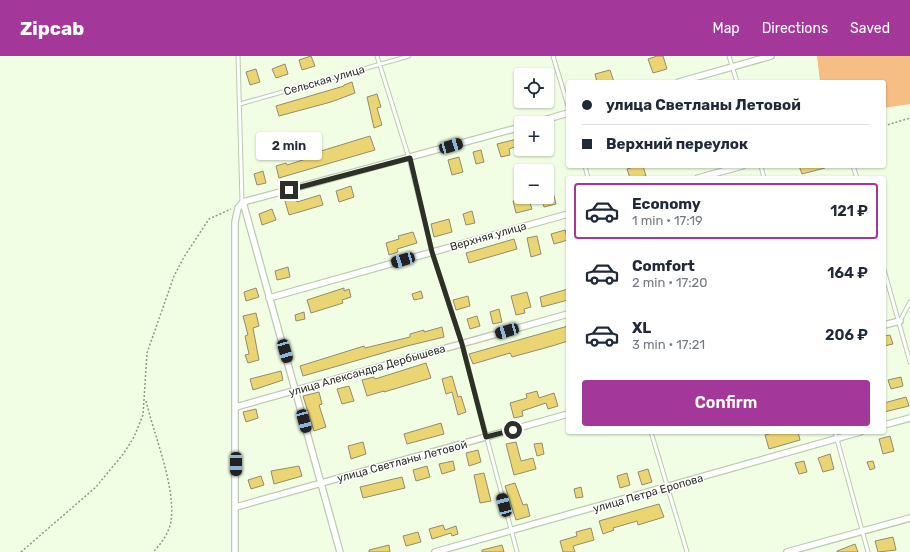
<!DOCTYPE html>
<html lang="en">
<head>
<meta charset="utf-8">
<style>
  body { margin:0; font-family:Rubik,sans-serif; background:#f6f6f7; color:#1f2937; height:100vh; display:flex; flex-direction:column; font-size:15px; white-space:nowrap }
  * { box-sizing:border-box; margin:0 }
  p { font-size:13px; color:#747a83 }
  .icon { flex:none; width:22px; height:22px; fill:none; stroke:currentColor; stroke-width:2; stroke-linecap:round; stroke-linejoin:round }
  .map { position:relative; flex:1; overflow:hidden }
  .side { position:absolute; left:566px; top:120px; width:320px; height:258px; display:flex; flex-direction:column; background:#fff; border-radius:4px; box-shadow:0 1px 3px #0004 }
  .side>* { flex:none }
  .hud { position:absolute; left:566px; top:24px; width:320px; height:88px; border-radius:4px; box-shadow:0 1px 3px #0004; display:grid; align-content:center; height:88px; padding:0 16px; background:#fff }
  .buttons { position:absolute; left:514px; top:12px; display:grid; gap:8px }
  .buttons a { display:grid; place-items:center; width:40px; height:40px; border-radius:4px; background:#fff; box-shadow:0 1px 3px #0004; font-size:20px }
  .end { position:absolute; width:18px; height:18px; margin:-9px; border:5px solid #2c3027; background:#fff; box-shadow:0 0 0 2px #fff }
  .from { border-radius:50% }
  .bubble { position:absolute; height:28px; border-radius:4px; background:#fff; box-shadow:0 1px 3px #0004; font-size:13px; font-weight:600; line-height:28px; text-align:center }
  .car { position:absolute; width:12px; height:24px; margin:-12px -6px; border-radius:5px; box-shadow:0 0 3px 1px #0007; background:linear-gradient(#222 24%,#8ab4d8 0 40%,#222 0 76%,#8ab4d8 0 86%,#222 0) }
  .hud b { display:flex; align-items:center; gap:14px; height:38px; font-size:15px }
  .hud b+b { border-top:1px solid #e0e1e3 }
  .hud i { width:10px; height:10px; background:#1f2937 }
  ul { padding:7px 0 0; list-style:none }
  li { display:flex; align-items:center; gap:12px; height:56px; margin:0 8px 6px; padding:0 8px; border:2px solid transparent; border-radius:4px }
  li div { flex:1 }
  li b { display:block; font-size:15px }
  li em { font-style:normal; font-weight:600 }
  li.on { border-color:#a3389a }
  li>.icon { width:36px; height:36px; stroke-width:1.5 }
  .action { display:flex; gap:8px; margin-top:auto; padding:8px 16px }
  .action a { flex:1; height:46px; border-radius:4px; background:#a3389a; color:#fff; font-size:16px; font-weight:600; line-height:46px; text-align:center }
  header { display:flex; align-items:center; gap:24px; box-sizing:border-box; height:56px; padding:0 20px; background:#a3389a; color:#fff }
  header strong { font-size:19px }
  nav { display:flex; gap:22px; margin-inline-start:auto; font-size:14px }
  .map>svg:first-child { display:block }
  .forest { fill:#f6bd84 }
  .building { fill:#ebd573; stroke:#918c73 }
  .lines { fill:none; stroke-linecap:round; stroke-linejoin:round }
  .lane-casing { stroke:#bdcab1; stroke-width:5 }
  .street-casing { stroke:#bdcab1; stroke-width:8 }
  .path { stroke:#909987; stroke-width:1.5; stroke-dasharray:2 2; stroke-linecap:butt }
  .lane { stroke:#fff; stroke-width:3 }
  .street { stroke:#fff; stroke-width:5.5 }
  .route { stroke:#2c3027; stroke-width:5 }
  .labels { text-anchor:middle; stroke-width:3; stroke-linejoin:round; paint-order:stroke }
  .street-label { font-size:11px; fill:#2c3027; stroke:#fff }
</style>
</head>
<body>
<header>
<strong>Zipcab</strong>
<nav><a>Map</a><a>Directions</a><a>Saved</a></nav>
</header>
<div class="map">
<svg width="910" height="496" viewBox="0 0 910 496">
  <rect width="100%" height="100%" fill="#f1fee4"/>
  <path class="forest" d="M817 0H910V48L884 52V26H820Z"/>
  <path class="building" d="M311 0 315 10 302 14 299 4Z
    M657 0H663L667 13 653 17 648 3Z
    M285 8 288 18 276 22 272 13Z
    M256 13 260 26 250 29 246 16Z
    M610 14 614 26H597L595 18Z
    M352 26 355 37 331 46 279 60 276 50 344 30V29Z
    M377 38 381 51 377 52 382 69 374 72 367 41Z
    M370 80 375 94 279 122 276 110 286 107 287 109 309 102 308 99Z
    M521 82V89L509 93 510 99 501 101 497 88Z
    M481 94 484 106 476 108 473 96Z
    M459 101 463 116 452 119 448 104Z
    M637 110H643L646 120 630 122 627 113Z
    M799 110H824L825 112 802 118Z
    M263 115 266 127 257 129 254 118Z
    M351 130 354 141 339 146 336 135Z
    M553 136 556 148 544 151 541 141H547V138Z
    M320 139 323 149 289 159 285 145 296 142 297 146Z
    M528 141 532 153 516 157 513 145Z
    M272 153 276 164 262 169 259 158Z
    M472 155 475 167 466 169 463 158Z
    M449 163 452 176 434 181 431 168Z
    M565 174 568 184 554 188 551 178Z
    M413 176 417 187 397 193 398 196 389 199 386 187 399 183 398 180Z
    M537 180 541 198 531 201 527 182Z
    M514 183 517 193 469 207 466 197Z
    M288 211 290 221 277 224 275 215Z
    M256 232 259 241 246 245 244 236Z
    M344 232V235L349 233 351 241 342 244 343 247 311 257 307 244Z
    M568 233V244L542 251 540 241Z
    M421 235 423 242 414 244 412 238Z
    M527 236 531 251 524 253 525 257 516 259 511 240Z
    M468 240 470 250 456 254 453 244Z
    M499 253 502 266 493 268 490 256Z
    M304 256 305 263 296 265 295 259Z
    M256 257 259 270 253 272 259 304 248 307 245 299 249 298 245 280 248 279 243 260Z
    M477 260 480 270 470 273 467 263Z
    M568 270V285L552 290 512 301 510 297 473 308 469 298Z
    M442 271 444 281 407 290 303 320 300 310 364 290 365 292 410 281V278L424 274V276Z
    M890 279 893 288 884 290V280Z
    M426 307 431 322 384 336V335L367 340 362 324 374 321 375 323Z
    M281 315 283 324 253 334 250 323Z
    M452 320 458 341 461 340 466 356 458 359 452 336 446 338 442 323Z
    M901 321 903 330 891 333 888 324Z
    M349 330 354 345 342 348 337 333Z
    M537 335 539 342 554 337 558 350 548 353 546 347 522 355 523 360 514 362 510 347 527 342 526 338Z
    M319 336 322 348 319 349 326 371 314 375 303 340Z
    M906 341 909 350 884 356V347Z
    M256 353 258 362 246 366 243 356Z
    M441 367 444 378 407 388 404 378Z
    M775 376H798L800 384 769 393 765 379Z
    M890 380 894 395 883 398 879 383Z
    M363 386 366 398 351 403 348 390Z
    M516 386 521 405 533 402 536 413 514 419 506 388Z
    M542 387 544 398 537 400 534 388Z
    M478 394 481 406 469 410 466 397Z
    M830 398 834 413 823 416 818 402Z
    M453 405 455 414 442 418 439 408Z
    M804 405 807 416 799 418 795 407Z
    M873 405 875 412 870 414 867 406Z
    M299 410 302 420 274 428 271 415Z
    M427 410 430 421 416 425 413 414Z
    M648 413 652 426 642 429 638 416Z
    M484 417 491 445 480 447 474 419Z
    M627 417 630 429 620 432 617 420Z
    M261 420 264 429 251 433 248 424Z
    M402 421 405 432 363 442 360 431Z
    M515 427 523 449 527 448 530 460 516 464 505 430Z
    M581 431 583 441 576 442 574 433Z
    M659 448 664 461 638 469 637 465 613 472 614 474 603 478 599 465Z
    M443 469 445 474 456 470 458 478 452 480 451 477 432 483 429 473Z
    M591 472 594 484 573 490 575 496H563L560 485 577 480 576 476Z
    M418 476 421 486 406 490 403 480Z
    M893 481 896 494 878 496 875 485Z
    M855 488 858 496H837V495Z
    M389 489 390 496H369V494Z
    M502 489 504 496H482V494Z"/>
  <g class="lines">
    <g class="lane-casing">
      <path id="lane" d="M238 0 242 146
        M377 0 409 102 432 196 462 288 517 496
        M553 0 568 50
        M729 0 737 26
        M240 48 409 0
        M585 110 588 122
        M761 110 764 122
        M853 110 857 122
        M884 214 910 306
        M900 265 910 246
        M651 376 687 496
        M835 376 868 496"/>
    </g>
    <g class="street-casing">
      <path id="street" d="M679 26 771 0
        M534 67 568 57
        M698 122 742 110
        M243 146 340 496
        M269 242 568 158
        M884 269 900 265
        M236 351 568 258
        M884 369 910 362
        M236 451 568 358
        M235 496V166L238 152 243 146 521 71
        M435 496 860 376
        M787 496 910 462"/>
    </g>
    <path class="path" d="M884 70 910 62
      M146 345C154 379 176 431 171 465 169 477 161 488 153 496
      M21 496 96 431 124 397 134 381 143 359 147 297 174 220 184 201 209 163 231 153"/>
    <use href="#lane" class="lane"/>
    <use href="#street" class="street"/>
  </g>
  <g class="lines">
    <path class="route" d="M289 134 410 102 432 196 462 288 486 381 513 374"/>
  </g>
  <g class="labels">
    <g class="street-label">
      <text transform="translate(324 24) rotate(-16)" y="4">Сельская улица</text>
      <text transform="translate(488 180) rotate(-16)" y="4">Верхняя улица</text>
      <text transform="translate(367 314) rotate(-16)" y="4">улица Александра Дербышева</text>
      <text transform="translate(402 405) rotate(-15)" y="4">улица Светланы Летовой</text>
      <text transform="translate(648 437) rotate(-16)" y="4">улица Петра Еропова</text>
    </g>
  </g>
</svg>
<div class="buttons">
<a><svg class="icon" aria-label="locate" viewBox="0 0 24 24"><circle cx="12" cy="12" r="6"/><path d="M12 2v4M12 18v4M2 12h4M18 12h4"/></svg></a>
<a>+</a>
<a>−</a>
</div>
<i class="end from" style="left:513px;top:374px"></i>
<i class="end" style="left:289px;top:134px"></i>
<div class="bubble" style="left:256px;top:76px;width:66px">2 min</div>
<i class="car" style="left:451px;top:90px;rotate:74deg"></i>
<i class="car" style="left:403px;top:204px;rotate:254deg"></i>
<i class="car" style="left:507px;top:275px;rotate:254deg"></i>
<i class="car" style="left:285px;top:295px;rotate:164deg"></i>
<i class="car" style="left:304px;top:365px;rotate:165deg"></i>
<i class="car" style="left:236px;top:408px;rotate:180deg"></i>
<i class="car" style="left:504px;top:449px;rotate:345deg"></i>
<div class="hud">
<b><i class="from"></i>улица Светланы Летовой</b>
<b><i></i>Верхний переулок</b>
</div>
<section class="side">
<ul>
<li class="on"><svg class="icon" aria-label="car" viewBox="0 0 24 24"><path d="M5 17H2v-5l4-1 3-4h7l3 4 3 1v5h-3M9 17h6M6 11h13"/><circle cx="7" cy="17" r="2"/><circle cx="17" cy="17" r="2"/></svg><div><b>Economy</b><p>1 min · 17:19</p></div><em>121 ₽</em></li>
<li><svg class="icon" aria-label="car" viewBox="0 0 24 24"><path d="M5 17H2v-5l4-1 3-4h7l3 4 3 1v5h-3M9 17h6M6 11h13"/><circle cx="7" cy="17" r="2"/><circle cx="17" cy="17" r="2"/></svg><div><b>Comfort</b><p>2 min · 17:20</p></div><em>164 ₽</em></li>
<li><svg class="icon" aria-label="car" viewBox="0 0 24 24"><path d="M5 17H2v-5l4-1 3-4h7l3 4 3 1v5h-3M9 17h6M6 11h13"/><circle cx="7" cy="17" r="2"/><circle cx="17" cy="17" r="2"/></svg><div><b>XL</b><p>3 min · 17:21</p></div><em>206 ₽</em></li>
</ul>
<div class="action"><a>Confirm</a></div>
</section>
</div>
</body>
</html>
